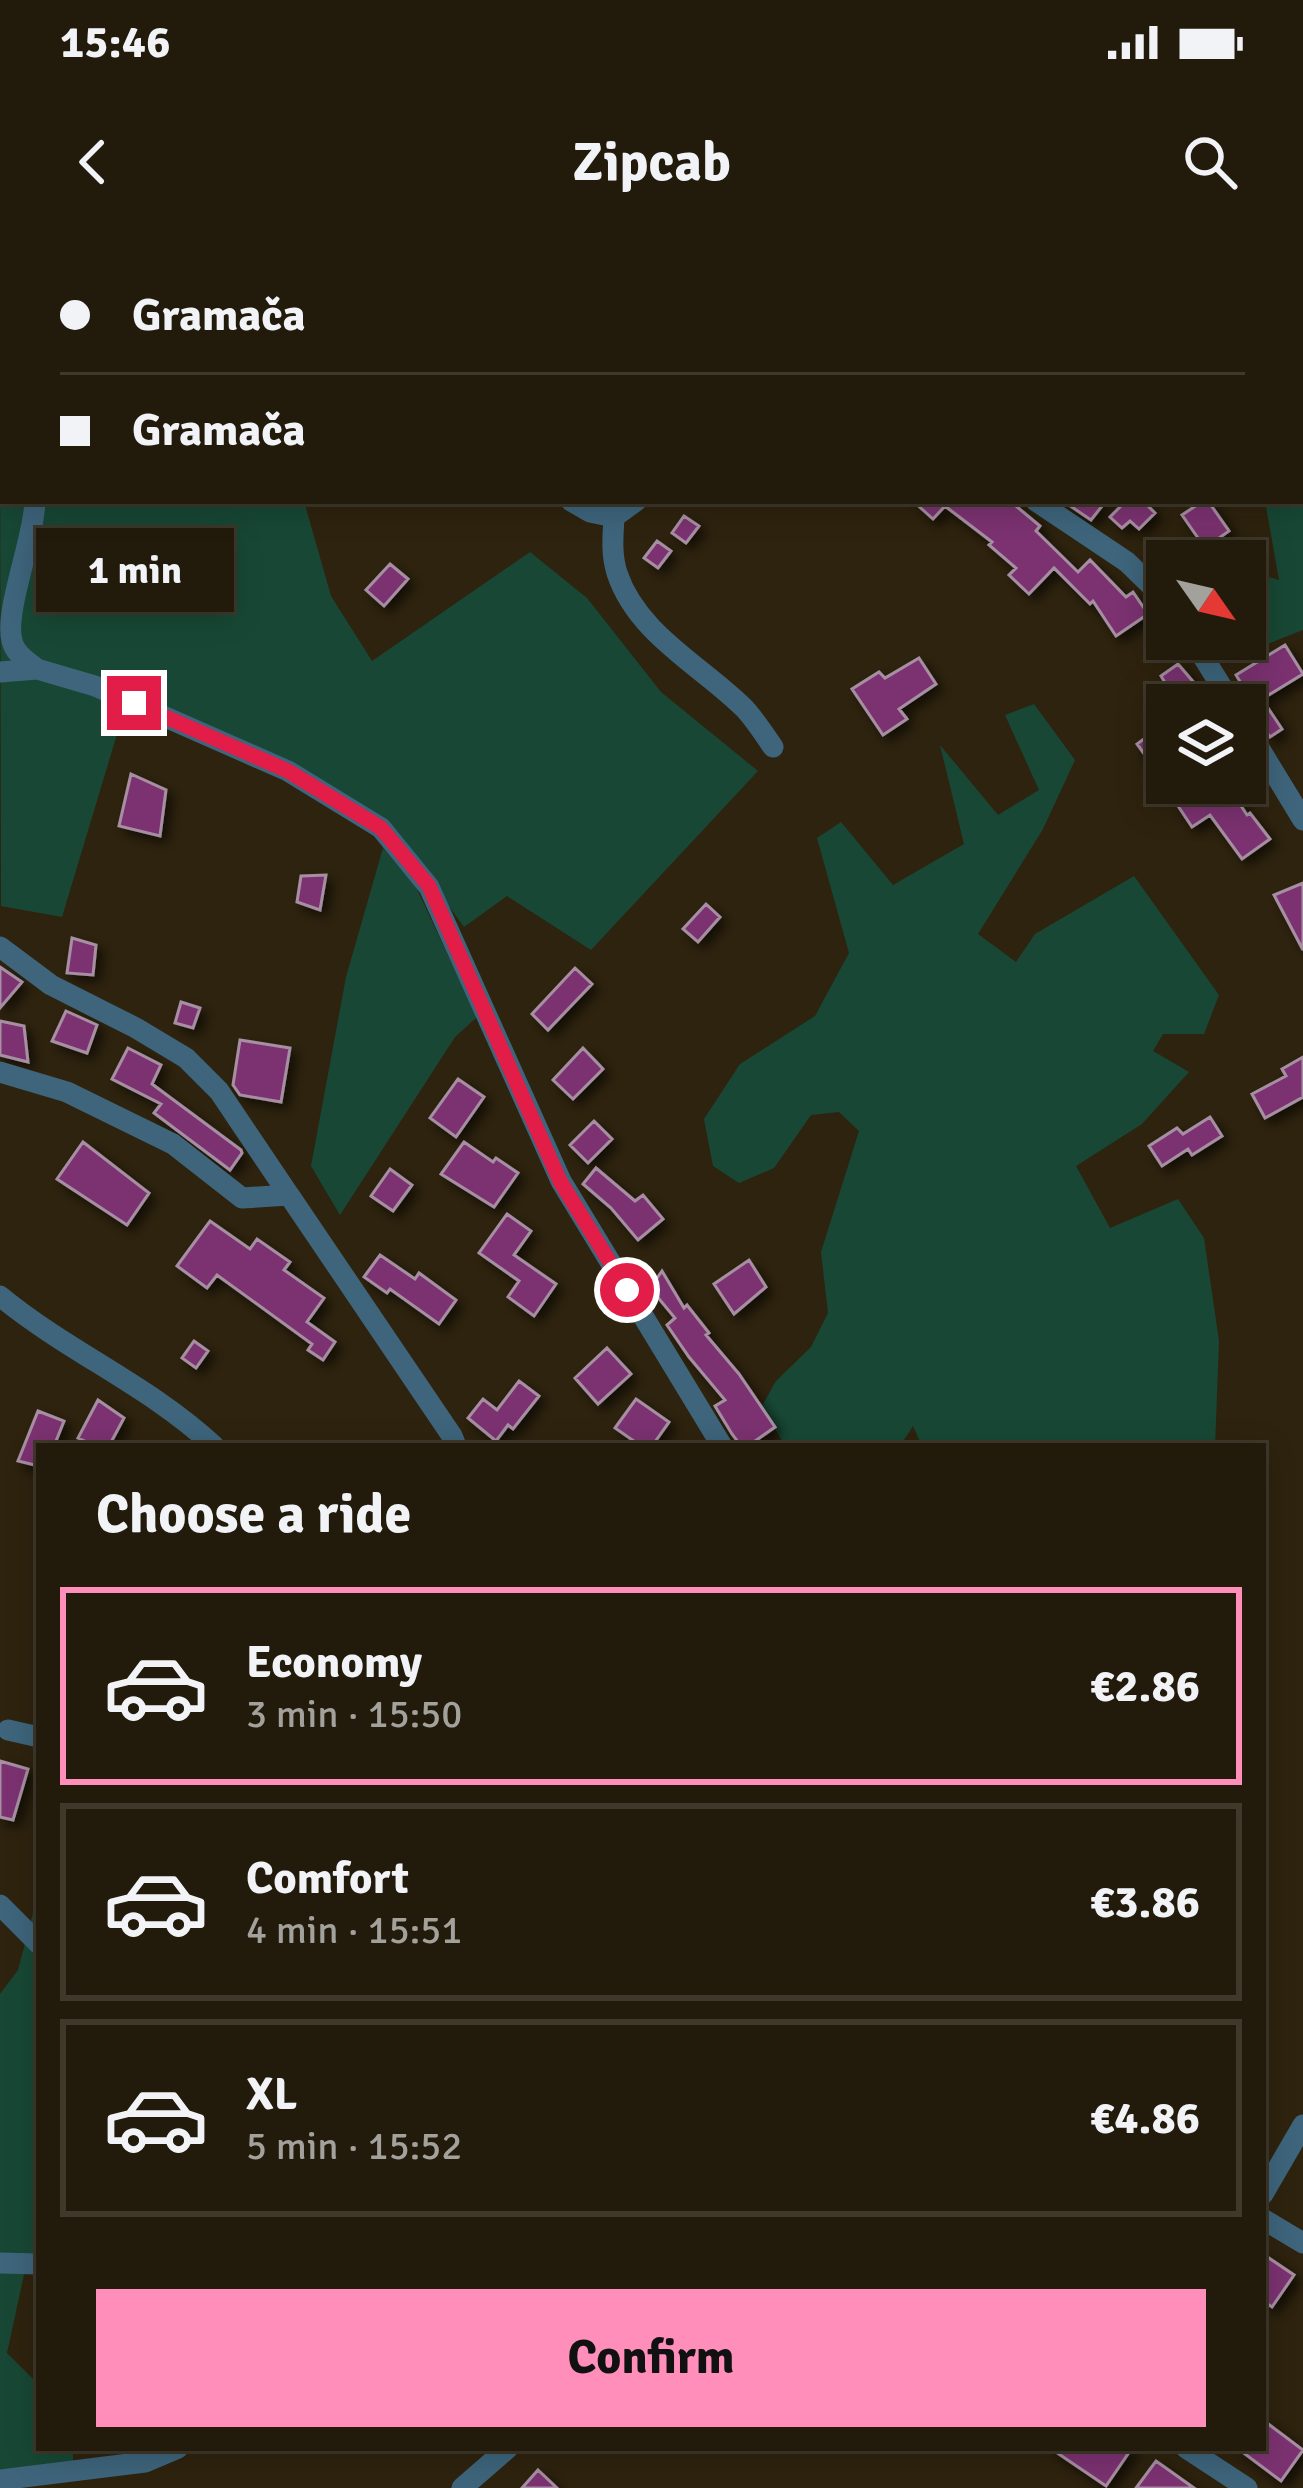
<!DOCTYPE html>
<html lang="en">
<head>
<meta charset="utf-8">
<style>
  body { margin:0; font-family:Signika,sans-serif; background:#2e2718; color:#f1f3f6; height:100vh; display:flex; flex-direction:column; font-size:45px; white-space:nowrap }
  * { box-sizing:border-box; margin:0 }
  p { font-size:39px; color:#a2a19c }
  .icon { flex:none; width:66px; height:66px; fill:none; stroke:currentColor; stroke-width:2; stroke-linecap:round; stroke-linejoin:round }
  .map { position:relative; flex:1; overflow:hidden }
  .panel { position:absolute; left:36px; top:1203px; width:1230px; height:1008px; display:flex; flex-direction:column; background:#221a0a; border-radius:0px; box-shadow:0 6px 30px #0003,0 0 0 3px #3f382b }
  .panel>* { flex:none }
  .hud { position:absolute; left:0px; top:0px; width:1305px; height:264px; box-shadow:0 6px 30px #0003,0 0 0 3px #3f382b; display:grid; align-content:center; height:264px; padding:0 60px; background:#221a0a }
  .needle { width:78px; rotate:124deg }
  .controls { position:absolute; left:1146px; top:300px; display:grid; gap:24px }
  .controls a { display:grid; place-items:center; width:120px; height:120px; border-radius:0px; background:#221a0a; box-shadow:0 6px 30px #0003,0 0 0 3px #3f382b; font-size:60px }
  .end { position:absolute; width:54px; height:54px; margin:-27px; border:15px solid #e11d48; background:#fff; box-shadow:0 0 0 6px #fff }
  .from { border-radius:50% }
  .bubble { position:absolute; height:84px; border-radius:0px; background:#221a0a; box-shadow:0 6px 30px #0003,0 0 0 3px #3f382b; font-size:39px; font-weight:700; line-height:84px; text-align:center }
  .hud b { display:flex; align-items:center; gap:42px; height:114px; font-size:45px }
  .hud b+b { border-top:3px solid #3f382b }
  .hud i { width:30px; height:30px; background:#f1f3f6 }
  ul { padding:0; list-style:none }
  li { display:flex; align-items:center; gap:36px; height:198px; margin:0 24px 18px; padding:0 36px; border:6px solid #3f382b; border-radius:0px }
  li div { flex:1 }
  li b { display:block; font-size:45px }
  li em { font-style:normal; font-weight:700 }
  li.active { border-color:#ff8ebb }
  li>.icon { width:108px; height:108px; stroke-width:1.5 }
  h2 { padding:0 60px; font-size:54px; line-height:144px }
  .primary-button { display:flex; gap:24px; margin-top:auto; padding:24px 60px }
  .primary-button a { flex:1; height:138px; border-radius:0px; background:#ff8ebb; color:#111; font-size:48px; font-weight:700; line-height:138px; text-align:center }
  .status { display:flex; justify-content:space-between; align-items:center; height:84px; padding:0 60px; background:#221a0a; direction:ltr }
  .status svg { height:33px; fill:currentColor }
  header { display:flex; justify-content:space-between; align-items:center; height:156px; padding:0 60px; background:#221a0a; font-size:54px; font-weight:700 }
  .map>svg:first-child { display:block }
  .green { fill:#184835 }
  .building { fill:#7b3371; stroke:#a68fa2; stroke-width:3; filter:url(#shadow) }
  .lines { fill:none; stroke-linecap:round; stroke-linejoin:round }
  .path { stroke:#928978; stroke-width:3; stroke-dasharray:3 9; stroke-linecap:butt }
  .minor { stroke:#3e657c; stroke-width:21 }
  .route { stroke:#e11d48; stroke-width:15 }
</style>
</head>
<body>
<div class="status"><b>15:46</b><svg viewBox="0 0 49 12"><path d="M0 12V9h3v3zM5 12V6h3v6zM10 12V3h3v9zM15 12V0h3v12zM26 1h20v11H26zM47 4h2v5h-2z"/></svg></div>
<header><svg class="icon" aria-label="back" viewBox="0 0 24 24"><path d="M15 5l-7 7 7 7"/></svg>Zipcab<svg class="icon" aria-label="search" viewBox="0 0 24 24"><circle cx="10" cy="10" r="6"/><path d="M15 15l6 6"/></svg></header>
<div class="map">
<svg width="1303" height="2248" viewBox="0 0 1303 2248">
  <defs>
    <filter id="shadow"><feDropShadow dx="6" dy="6" stdDeviation="6" flood-color="#0009"/></filter>
  </defs>
  <rect width="100%" height="100%" fill="#2e230e"/>
  <path class="green" d="M1159 0H1303V390L1219 423 1204 399H1245V330L1279 340 1265 261H1302V3H1159Z
    M0 151 3 165V261H304L331 356 372 421 530 312 587 358 661 452 758 531 591 710 507 656 464 687 390 584 130 451 62 677 1 666Z
    M1034 464 1075 520 1043 589 978 694 1016 722 1035 694 1134 636 1219 755 1204 794H1163L1153 811 1189 832 1142 884 1076 926 1110 988 1178 959 1204 998 1219 1101 1215 1206H922L913 1186 900 1206H785L762 1166 776 1141 811 1107 828 1073 821 1012 859 891 839 872 811 875 774 928 739 943 713 926 704 879 740 824 815 776 849 713 817 598 841 582 893 645 964 604 940 505 998 575 1039 550 1005 475Z
    M383 608 415 645 477 777 455 797 340 975 311 926 346 737Z
    M39 1650V2026L25 2030 7 2113 39 2145V2208H73V2230L0 2248V1754L18 1730Z"/>
  <path class="building" d="M913 261H1010L1040 286 1036 291 1078 332 1090 320 1126 357 1133 352 1148 374 1116 396 1093 361 1090 364 1054 328 1029 354 1009 335 1016 328 989 305 992 302 945 266 933 279Z
    M1063 261H1106L1091 280Z
    M1126 261H1143L1155 273 1139 289 1130 281 1122 288 1110 277Z
    M1203 261H1208L1229 291 1205 308 1182 275Z
    M684 276 699 286 686 303 672 293Z
    M657 301 671 311 658 328 644 318Z
    M390 324 408 339 384 366 366 350Z
    M1285 405 1303 434 1254 464 1236 435Z
    M919 418 936 444 899 469 907 479 883 495 852 449 879 432 885 438Z
    M1178 424 1196 445 1210 465H1165L1157 453 1167 446 1161 436Z
    M1266 465 1282 489 1270 497 1254 473Z
    M1167 482V545L1137 504Z
    M131 534 166 550 160 596 119 586Z
    M1205 543H1226L1247 575 1250 573 1270 599 1242 619 1210 575 1192 587 1176 563Z
    M326 635 320 670 297 662 301 636Z
    M1303 643V710L1274 655Z
    M706 664 720 677 698 702 683 689Z
    M72 698 96 705 93 735 67 733Z
    M0 727 22 742 0 768Z
    M575 728 592 744 548 790 532 774Z
    M181 762 200 768 193 788 175 783Z
    M66 771 97 785 87 813 52 801Z
    M0 781 24 786 28 822 0 815Z
    M240 800 290 808 281 862 240 855 233 845Z
    M128 808 161 825 152 844 241 910 242 913 230 930 154 873 161 864 112 839Z
    M583 808 603 829 573 859 553 840Z
    M1303 817V857L1265 878 1252 854 1286 836 1282 829Z
    M458 839 484 857 456 897 430 878Z
    M1210 877 1222 896 1192 915 1188 909 1162 926 1149 906 1177 888 1183 894Z
    M594 881 612 899 588 923 570 905Z
    M83 902 149 953 127 985 57 939Z
    M464 902 493 922 496 918 518 933 494 967 441 934Z
    M596 928 635 961 643 955 663 979 638 1000 611 968 583 944Z
    M390 929 412 945 393 971 371 956Z
    M507 974 531 991 514 1015 556 1044 534 1076 508 1057 519 1041 479 1013Z
    M210 981 250 1009 257 999 290 1022 284 1030 324 1058 307 1082 335 1102 323 1120 308 1110 312 1104 217 1035 207 1048 177 1026Z
    M380 1015 415 1039 419 1033 456 1060 439 1084 390 1049 387 1053 364 1037Z
    M749 1020 766 1047 734 1074 714 1044Z
    M662 1031 684 1068 687 1065 709 1093 706 1095 739 1134 775 1187 748 1206H741L732 1194 715 1166 725 1160 689 1117 667 1085 675 1078 650 1048Z
    M194 1101 208 1111 196 1128 182 1118Z
    M607 1108 631 1134 598 1164 575 1138Z
    M519 1141 539 1156 513 1189 508 1185 496 1201 468 1178 483 1159 497 1170Z
    M636 1159 669 1182 652 1206H641L615 1188Z
    M98 1160 124 1178 109 1206H96L78 1198Z
    M38 1171 64 1181 54 1206H39V1226L18 1221Z
    M0 1521 28 1529 13 1580 0 1577Z
    M1263 2014 1294 2035 1272 2067 1263 2061Z
    M1263 2180 1303 2210 1281 2241 1237 2208H1263Z
    M1050 2208H1132L1106 2246Z
    M1156 2221 1194 2248H1136Z
    M538 2230 557 2248H522Z"/>
  <g class="lines">
    <path class="path" d="M473 3 475 0"/>
    <path class="minor" d="M212 0 215 3
      M503 3 504 0
      M0 125 3 132
      M35 261C34 299 4 371 12 401 15 414 27 421 37 429
      M571 261 590 272 614 277 636 261
      M1036 261 1127 322 1167 361
      M614 277C613 296 611 314 617 333 637 394 702 426 745 469 755 480 764 494 773 507
      M1192 399 1233 465
      M0 432 37 429 95 446 288 531 381 588 429 647 561 941 722 1206
      M1245 485 1303 580
      M0 707 51 745 136 788 186 818 219 851 289 955
      M0 832 67 852 173 904 242 958 289 955 452 1196 456 1206
      M0 1056C68 1112 150 1146 214 1206
      M8 1490 39 1497
      M0 1665 39 1704
      M1263 1954 1303 1885
      M1263 1979 1303 2003
      M0 2023 39 2024
      M1186 2208 1247 2248
      M0 2240 145 2222 178 2208
      M462 2248 508 2208"/>
  </g>
  <g class="lines">
    <path class="route" d="M134 463 288 531 381 588 429 646 560 941 627 1050"/>
  </g>
</svg>
<div class="controls">
<a><svg class="needle" viewBox="-14 -14 28 28"><path d="M0-13l5 13h-10z" fill="#e53935"/><path d="M0 13l5-13h-10z" fill="#a2a19c"/></svg></a>
<a><svg class="icon" aria-label="layers" viewBox="0 0 24 24"><path d="M12 4l9 5-9 5-9-5zM3 14l9 5 9-5"/></svg></a>
</div>
<i class="end from" style="left:627px;top:1050px"></i>
<i class="end" style="left:134px;top:463px"></i>
<div class="bubble" style="left:36px;top:288px;width:198px">1 min</div>
<div class="hud">
<b><i class="from"></i>Gramača</b>
<b><i></i>Gramača</b>
</div>
<section class="panel">
<h2>Choose a ride</h2>
<ul>
<li class="active"><svg class="icon" aria-label="car" viewBox="0 0 24 24"><path d="M5 17H2v-5l4-1 3-4h7l3 4 3 1v5h-3M9 17h6M6 11h13"/><circle cx="7" cy="17" r="2"/><circle cx="17" cy="17" r="2"/></svg><div><b>Economy</b><p>3 min · 15:50</p></div><em>€2.86</em></li>
<li><svg class="icon" aria-label="car" viewBox="0 0 24 24"><path d="M5 17H2v-5l4-1 3-4h7l3 4 3 1v5h-3M9 17h6M6 11h13"/><circle cx="7" cy="17" r="2"/><circle cx="17" cy="17" r="2"/></svg><div><b>Comfort</b><p>4 min · 15:51</p></div><em>€3.86</em></li>
<li><svg class="icon" aria-label="car" viewBox="0 0 24 24"><path d="M5 17H2v-5l4-1 3-4h7l3 4 3 1v5h-3M9 17h6M6 11h13"/><circle cx="7" cy="17" r="2"/><circle cx="17" cy="17" r="2"/></svg><div><b>XL</b><p>5 min · 15:52</p></div><em>€4.86</em></li>
</ul>
<div class="primary-button"><a>Confirm</a></div>
</section>
</div>
</body>
</html>
